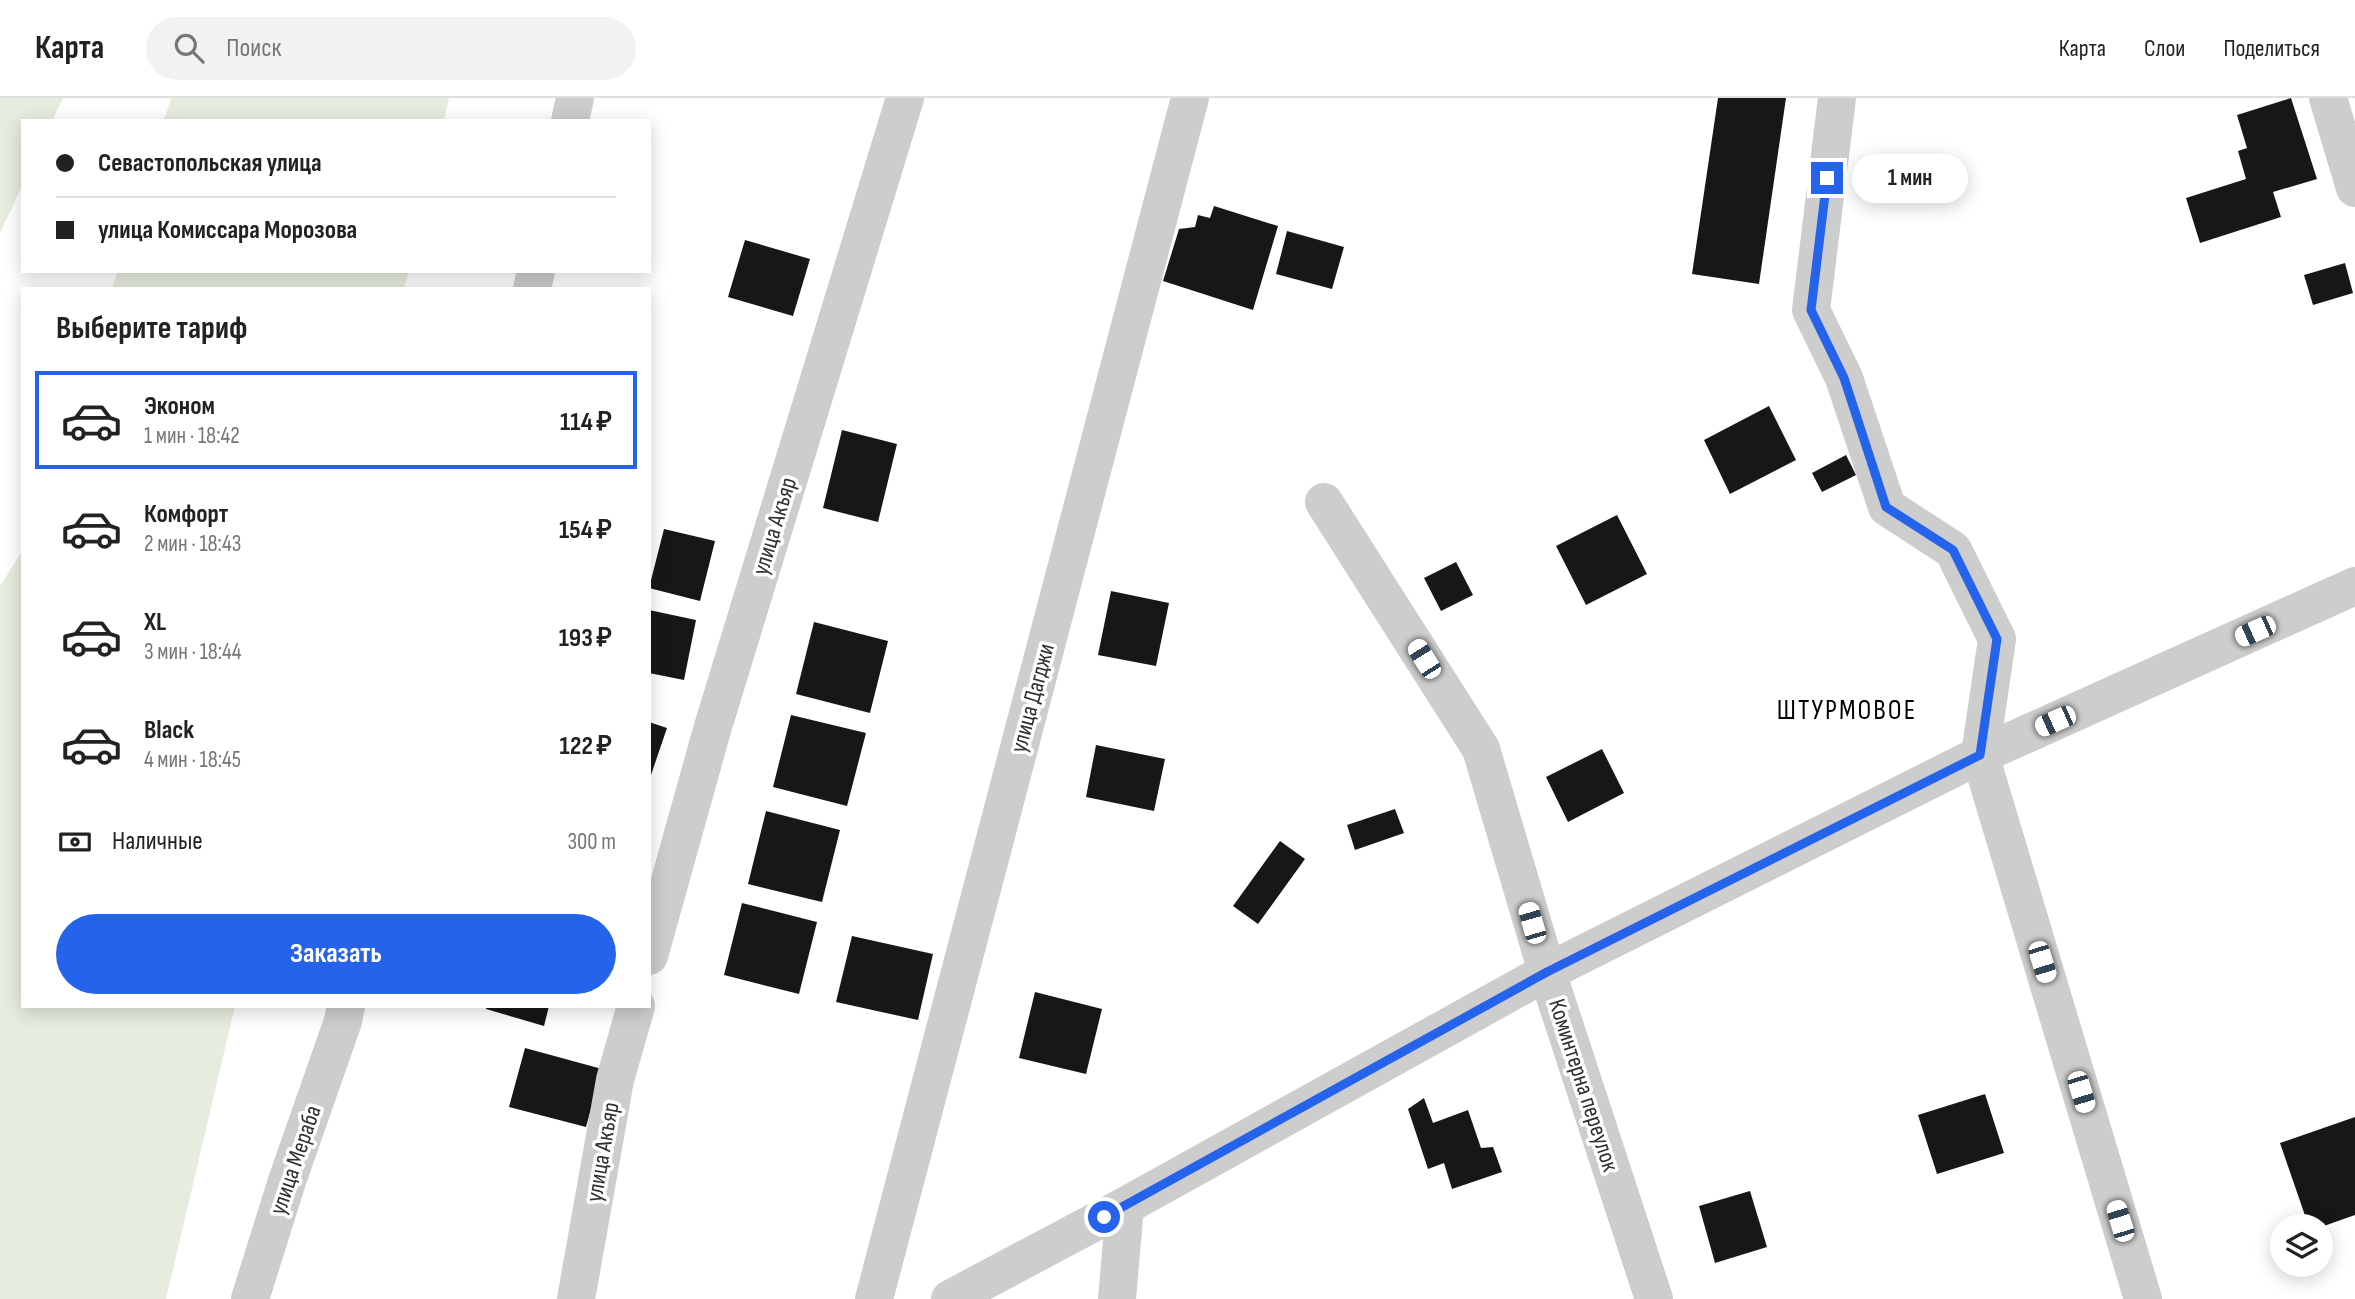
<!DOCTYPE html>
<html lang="ru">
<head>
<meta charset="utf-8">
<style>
  body { margin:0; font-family:"Sofia Sans Condensed",sans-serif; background:#f2f2f2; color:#222; height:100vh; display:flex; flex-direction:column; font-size:26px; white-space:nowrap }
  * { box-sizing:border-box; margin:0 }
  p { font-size:23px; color:#767676 }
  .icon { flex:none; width:38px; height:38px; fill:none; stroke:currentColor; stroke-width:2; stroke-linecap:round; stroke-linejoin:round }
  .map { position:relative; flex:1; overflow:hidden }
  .sheet { position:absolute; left:21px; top:189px; width:630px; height:721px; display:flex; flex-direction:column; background:#fff; border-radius:0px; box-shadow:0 4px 18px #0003 }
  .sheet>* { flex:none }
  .banner { position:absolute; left:21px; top:21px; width:630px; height:154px; border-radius:0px; box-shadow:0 4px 18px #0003; display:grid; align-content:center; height:154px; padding:0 35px; background:#fff }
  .controls { position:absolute; left:2270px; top:1116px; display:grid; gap:14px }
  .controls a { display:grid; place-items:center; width:63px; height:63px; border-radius:50%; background:#fff; box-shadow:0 4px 18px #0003; font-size:35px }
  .end { position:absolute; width:32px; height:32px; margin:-16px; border:9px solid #2563eb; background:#fff; box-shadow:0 0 0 4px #fff }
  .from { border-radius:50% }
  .bubble { position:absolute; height:49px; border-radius:24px; background:#fff; box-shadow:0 4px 18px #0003; font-size:23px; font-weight:700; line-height:49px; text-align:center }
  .car { position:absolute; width:21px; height:42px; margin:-21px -10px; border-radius:9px; box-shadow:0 0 5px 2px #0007; background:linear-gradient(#fff 24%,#345 0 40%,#fff 0 76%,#345 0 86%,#fff 0) }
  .banner b { display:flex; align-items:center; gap:24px; height:66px; font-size:26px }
  .banner b+b { border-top:2px solid #e0e0e0 }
  .banner i { width:18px; height:18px; background:#222 }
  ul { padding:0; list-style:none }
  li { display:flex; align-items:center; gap:21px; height:98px; margin:0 14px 10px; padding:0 21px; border:4px solid transparent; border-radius:0px }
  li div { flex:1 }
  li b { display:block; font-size:26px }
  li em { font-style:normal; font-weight:700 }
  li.on { border-color:#2563eb }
  li>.icon { width:63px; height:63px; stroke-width:1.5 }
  h2 { padding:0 35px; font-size:32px; line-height:84px }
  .pay { display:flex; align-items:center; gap:18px; height:77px; padding:0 35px; font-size:26px }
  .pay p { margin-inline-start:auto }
  .cta { display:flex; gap:14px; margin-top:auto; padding:14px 35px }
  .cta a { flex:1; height:80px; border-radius:42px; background:#2563eb; color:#fff; font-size:28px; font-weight:700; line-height:80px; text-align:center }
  header { display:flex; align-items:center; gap:42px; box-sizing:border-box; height:98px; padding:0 35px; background:#fff; border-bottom:2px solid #e0e0e0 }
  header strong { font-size:33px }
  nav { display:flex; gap:38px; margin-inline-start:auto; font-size:24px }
  .search { width:490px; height:63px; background:#f2f2f2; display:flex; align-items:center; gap:18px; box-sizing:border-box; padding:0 24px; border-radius:38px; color:#767676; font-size:26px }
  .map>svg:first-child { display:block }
  .green { fill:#e7edde }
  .building { fill:#171717 }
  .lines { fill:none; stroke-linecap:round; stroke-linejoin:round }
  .minor { stroke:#cdcdcd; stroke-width:38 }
  .route { stroke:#2563eb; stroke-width:9 }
  .labels { text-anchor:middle; stroke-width:7; stroke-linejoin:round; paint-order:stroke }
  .street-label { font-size:24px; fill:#303030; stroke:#fff }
  .quarter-label { font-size:28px; letter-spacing:2px; fill:#000; stroke:#fff }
</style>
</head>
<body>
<header>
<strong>Карта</strong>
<div class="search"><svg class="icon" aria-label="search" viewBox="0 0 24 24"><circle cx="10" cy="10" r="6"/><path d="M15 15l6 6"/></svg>Поиск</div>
<nav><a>Карта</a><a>Слои</a><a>Поделиться</a></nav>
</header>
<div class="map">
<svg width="2355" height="1201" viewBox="0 0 2355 1201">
  <rect width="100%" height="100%" fill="#fff"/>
  <path class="green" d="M0 0H63L52 23H23V86L0 135Z
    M171 0H449L444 23H164Z
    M118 173H409L404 191H112Z
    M23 452V908H235L166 1201H0V488Z"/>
  <path class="building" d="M1718 0H1786L1759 186 1692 176Z
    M2291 0 2317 81 2273 94 2281 119 2200 145 2186 100 2246 81 2238 53 2247 50 2237 17Z
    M1214 108 1278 128 1253 212 1163 183 1179 131 1195 129 1198 117 1210 120Z
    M1287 133 1344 149 1332 191 1276 176Z
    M745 142 810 161 793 218 728 199Z
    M2345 165 2353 195 2313 207 2304 177Z
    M1769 308 1796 362 1730 396 1704 342Z
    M842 332 897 346 878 424 823 410Z
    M1846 357 1856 377 1822 394 1812 375Z
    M1617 417 1647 476 1586 507 1556 448Z
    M664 431 715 443 700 503 649 490Z
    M1456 464 1473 497 1441 513 1424 480Z
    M1111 493 1169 505 1156 568 1098 557Z
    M649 512 696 522 684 582 649 575Z
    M814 524 888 543 870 615 796 596Z
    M791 617 866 635 847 708 773 689Z
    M649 624 667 630 651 677 649 676Z
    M1096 647 1165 661 1154 713 1086 699Z
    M1602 651 1624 695 1568 724 1546 679Z
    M1395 711 1404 735 1355 752 1347 727Z
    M766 713 840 732 822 804 748 786Z
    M1280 743 1305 761 1258 826 1233 808Z
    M742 805 817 824 799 896 724 877Z
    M852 838 933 856 918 922 836 904Z
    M1035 894 1102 911 1086 976 1019 960Z
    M487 908H549L544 928 486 911Z
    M525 950 602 971 586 1029 509 1009Z
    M1985 996 2004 1055 1937 1076 1918 1017Z
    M1424 1000 1433 1025 1468 1012 1481 1050 1493 1049 1502 1074 1452 1091 1444 1065 1428 1071 1408 1011Z
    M2355 1019V1117L2321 1129H2309L2280 1045Z
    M1750 1093 1767 1149 1715 1165 1699 1108Z"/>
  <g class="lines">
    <path class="minor" d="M1837 0 1811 212 1844 280 1887 409 1953 452 1997 541 1980 657 2143 1201
      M2328 0 2355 90
      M570 23 575 0
      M532 191 536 173
      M1324 404 1481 651 1547 874 1654 1201
      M649 858 712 632 905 0
      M250 1201 287 1083 343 923 346 908
      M576 1201 615 982 636 908
      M874 1201 1190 0
      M950 1201 1125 1108 1547 874 1980 657 2355 488
      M1117 1201 1125 1108"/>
  </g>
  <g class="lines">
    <path class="route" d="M1104 1119 1547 874 1980 657 1997 541 1953 452 1886 409 1844 280 1811 212 1827 80"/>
  </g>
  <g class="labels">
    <g class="street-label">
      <text transform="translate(774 428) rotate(-73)" y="8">улица Акъяр</text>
      <text transform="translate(1032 600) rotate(-75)" y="8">улица Дагджи</text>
      <text transform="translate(1584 987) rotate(72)" y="8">Коминтерна переулок</text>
      <text transform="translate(602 1054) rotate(-80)" y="8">улица Акъяр</text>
      <text transform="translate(295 1062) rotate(-71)" y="8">улица Мераба</text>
    </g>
    <g class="quarter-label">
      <text x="1847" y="621">ШТУРМОВОЕ</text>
    </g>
  </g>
</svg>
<div class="controls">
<a><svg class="icon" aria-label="layers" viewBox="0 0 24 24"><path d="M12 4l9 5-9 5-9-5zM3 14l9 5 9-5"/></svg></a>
</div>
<i class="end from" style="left:1104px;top:1119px"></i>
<i class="end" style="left:1827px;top:80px"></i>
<div class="bubble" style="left:1852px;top:56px;width:116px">1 мин</div>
<i class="car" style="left:2255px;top:533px;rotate:246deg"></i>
<i class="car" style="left:1424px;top:561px;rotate:328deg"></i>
<i class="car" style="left:2055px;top:623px;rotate:246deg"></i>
<i class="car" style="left:1532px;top:825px;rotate:344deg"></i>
<i class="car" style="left:2042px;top:864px;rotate:163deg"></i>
<i class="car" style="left:2081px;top:994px;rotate:163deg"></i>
<i class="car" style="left:2120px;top:1123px;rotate:343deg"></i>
<div class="banner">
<b><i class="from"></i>Севастопольская улица</b>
<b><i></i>улица Комиссара Морозова</b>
</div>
<section class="sheet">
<h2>Выберите тариф</h2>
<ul>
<li class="on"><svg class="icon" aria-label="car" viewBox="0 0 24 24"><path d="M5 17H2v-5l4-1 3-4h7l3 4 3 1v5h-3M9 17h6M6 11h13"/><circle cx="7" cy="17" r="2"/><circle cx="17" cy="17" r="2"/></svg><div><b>Эконом</b><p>1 мин · 18:42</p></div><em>114 ₽</em></li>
<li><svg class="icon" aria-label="car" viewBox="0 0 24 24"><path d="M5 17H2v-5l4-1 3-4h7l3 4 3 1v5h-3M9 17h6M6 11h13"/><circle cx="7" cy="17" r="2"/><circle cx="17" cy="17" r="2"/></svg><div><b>Комфорт</b><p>2 мин · 18:43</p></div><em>154 ₽</em></li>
<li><svg class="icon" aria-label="car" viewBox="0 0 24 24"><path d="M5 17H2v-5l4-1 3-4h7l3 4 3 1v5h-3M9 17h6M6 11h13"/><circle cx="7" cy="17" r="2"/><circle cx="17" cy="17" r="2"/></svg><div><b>XL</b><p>3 мин · 18:44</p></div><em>193 ₽</em></li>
<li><svg class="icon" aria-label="car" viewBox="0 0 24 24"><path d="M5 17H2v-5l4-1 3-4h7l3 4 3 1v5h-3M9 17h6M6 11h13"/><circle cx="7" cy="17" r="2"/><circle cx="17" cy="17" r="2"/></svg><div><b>Black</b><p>4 мин · 18:45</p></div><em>122 ₽</em></li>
</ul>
<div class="pay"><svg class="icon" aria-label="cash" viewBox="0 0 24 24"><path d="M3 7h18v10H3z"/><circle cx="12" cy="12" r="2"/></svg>Наличные<p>300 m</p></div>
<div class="cta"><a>Заказать</a></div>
</section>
</div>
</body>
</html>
